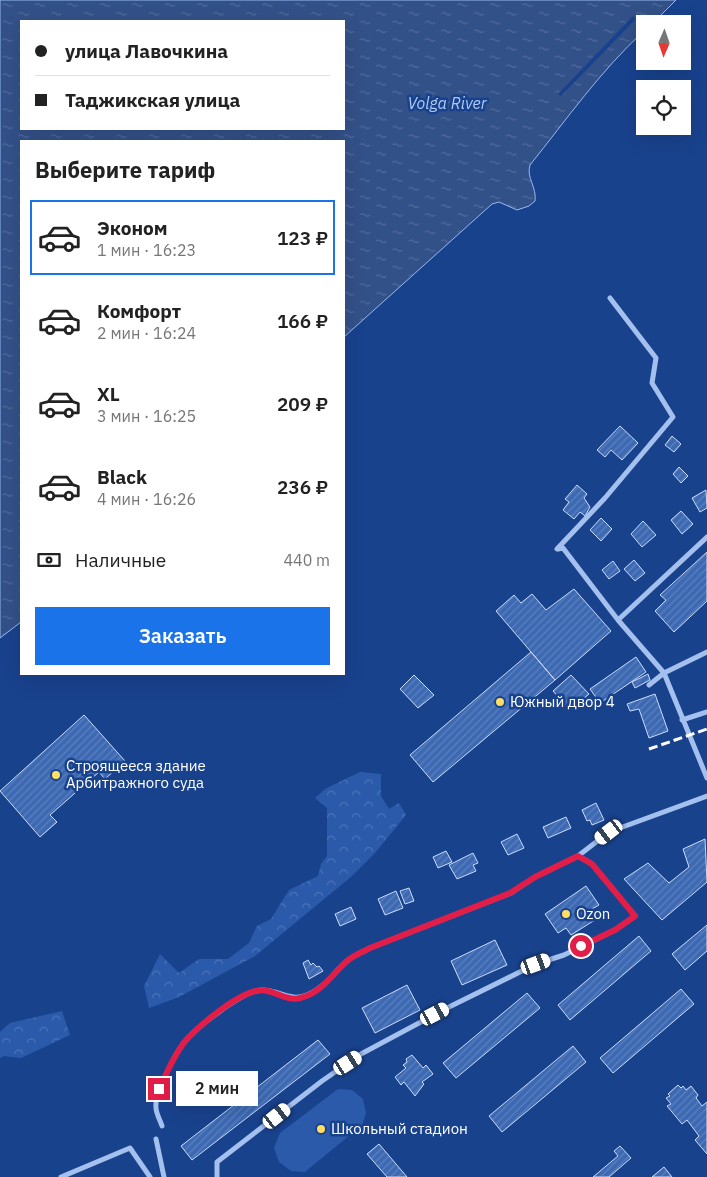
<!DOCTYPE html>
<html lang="ru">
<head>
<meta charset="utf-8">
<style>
  body { margin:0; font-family:"IBM Plex Sans",sans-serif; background:#f6f6f6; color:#222; height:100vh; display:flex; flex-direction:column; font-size:19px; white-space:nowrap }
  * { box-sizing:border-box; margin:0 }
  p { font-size:16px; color:#767676 }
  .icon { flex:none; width:28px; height:28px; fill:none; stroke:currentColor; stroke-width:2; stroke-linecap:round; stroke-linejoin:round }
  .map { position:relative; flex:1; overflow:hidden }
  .sheet { position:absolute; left:20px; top:140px; width:325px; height:535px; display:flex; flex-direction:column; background:#fff; border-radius:0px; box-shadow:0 5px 20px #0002 }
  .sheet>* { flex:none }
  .hud { position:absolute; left:20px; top:20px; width:325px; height:110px; border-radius:0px; box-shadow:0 5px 20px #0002; display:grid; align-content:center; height:110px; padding:0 15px; background:#fff }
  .needle { width:32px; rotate:182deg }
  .fabs { position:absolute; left:636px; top:15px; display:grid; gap:10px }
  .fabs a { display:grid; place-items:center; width:55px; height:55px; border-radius:0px; background:#fff; box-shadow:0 5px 20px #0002; font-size:25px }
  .end { position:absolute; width:22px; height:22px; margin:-11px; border:6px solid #e11d48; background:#fff; box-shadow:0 0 0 2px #fff }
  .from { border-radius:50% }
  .bubble { position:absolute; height:35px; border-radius:0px; background:#fff; box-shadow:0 5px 20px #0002; font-size:16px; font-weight:600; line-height:35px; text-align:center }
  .car { position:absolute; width:15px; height:30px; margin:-15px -8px; border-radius:6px; box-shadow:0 0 4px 1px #0007; background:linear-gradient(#fff 24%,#345 0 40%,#fff 0 76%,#345 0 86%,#fff 0) }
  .hud b { display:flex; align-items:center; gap:18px; height:48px; font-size:19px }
  .hud b+b { border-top:1px solid #e0e0e0 }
  .hud i { width:12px; height:12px; background:#222 }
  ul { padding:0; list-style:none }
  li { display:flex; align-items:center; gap:15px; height:75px; margin:0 10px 8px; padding:0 5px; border:2px solid transparent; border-radius:0px }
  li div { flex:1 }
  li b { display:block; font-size:19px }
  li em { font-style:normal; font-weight:600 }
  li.current { border-color:#1a73e8 }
  li>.icon { width:45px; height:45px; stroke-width:1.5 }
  h2 { padding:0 15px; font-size:22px; line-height:60px }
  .pay { display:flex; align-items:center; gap:12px; height:55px; padding:0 15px; font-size:19px }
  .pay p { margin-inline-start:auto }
  .primary-button { display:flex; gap:10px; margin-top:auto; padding:10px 15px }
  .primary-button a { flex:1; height:58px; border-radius:0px; background:#1a73e8; color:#fff; font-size:20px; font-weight:600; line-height:58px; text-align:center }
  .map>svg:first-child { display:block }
  .forest { fill:url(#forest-crowns) }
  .green { fill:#2b5aab }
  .water { fill:url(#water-ripples); stroke:#97b9f1; fill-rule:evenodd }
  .pier { fill:#19428d }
  .building { fill:url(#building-hatch); stroke:#cadcfa }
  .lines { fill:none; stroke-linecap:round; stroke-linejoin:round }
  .street { stroke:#a4c0ee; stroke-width:5 }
  .rail { stroke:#fff; stroke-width:3; stroke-dasharray:9 4; stroke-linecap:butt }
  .route { stroke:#e11d48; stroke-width:6 }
  .poi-dot { fill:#ffde62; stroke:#19428d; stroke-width:2 }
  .labels { text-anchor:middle; stroke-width:5; stroke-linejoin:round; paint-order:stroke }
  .poi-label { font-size:15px; fill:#fff; stroke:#19428d; text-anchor:start }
  .water-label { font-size:16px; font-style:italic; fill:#b0caf5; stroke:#19428d }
</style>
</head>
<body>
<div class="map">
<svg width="707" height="1177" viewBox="0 0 707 1177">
  <defs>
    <pattern id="forest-crowns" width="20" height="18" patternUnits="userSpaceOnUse" patternTransform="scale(1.25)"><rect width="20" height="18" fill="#2b5aab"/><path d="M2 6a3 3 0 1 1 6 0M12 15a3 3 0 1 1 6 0" fill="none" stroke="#4b73b8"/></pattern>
    <pattern id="water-ripples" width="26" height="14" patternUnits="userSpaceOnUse" patternTransform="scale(1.25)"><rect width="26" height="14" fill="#335189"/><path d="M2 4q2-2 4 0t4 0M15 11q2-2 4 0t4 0" fill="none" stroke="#526b9b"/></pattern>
    <pattern id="building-hatch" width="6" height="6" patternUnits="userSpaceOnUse" patternTransform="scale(1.25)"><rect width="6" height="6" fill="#3d69b3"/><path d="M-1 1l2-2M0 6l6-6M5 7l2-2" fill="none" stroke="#5a80be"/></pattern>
  </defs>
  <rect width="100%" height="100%" fill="#19428d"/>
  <path class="forest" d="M360 772 381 774V796L389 809 399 803 406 815 375 853 352 876 255 956 179 997 149 1008 144 986 160 954 179 973 199 959H228L249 943 257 926 271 919 289 890 318 876 321 864 327 856V808L315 798 325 789Z
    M62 1011 70 1035 21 1058 4 1056 0 1058V1032L10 1023Z"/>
  <path class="green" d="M338 1089 352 1090 363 1099 366 1113 362 1125 305 1172 291 1171 279 1162 274 1148 280 1133Z"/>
  <path class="water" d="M0 0H676L652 24H645V30C601 70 567 119 530 165 526 178 537 187 535 201L529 206 517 210 499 202 492 204 344 337V141H21V622L0 638ZM21 21H344V129H21Z"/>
  <path class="pier" d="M633 16 636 19 561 96 558 94Z"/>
  <path class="building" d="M620 426 638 443 622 460 611 450 605 457 597 450Z
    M672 436 681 444 674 452 665 445Z
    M679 467 688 476 681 483 673 474Z
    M577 485 587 494 584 498 590 507 585 516 580 512 574 519 563 510 569 502 565 499Z
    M706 490 707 508 700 512 692 498Z
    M681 511 693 524 682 534 671 520Z
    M601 518 612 529 601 541 590 530Z
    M643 521 656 535 642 547 631 534Z
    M707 552V601L674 632 655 611 666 600 660 595Z
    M634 560 645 573 635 581 624 569Z
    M613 561 620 571 609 579 602 570Z
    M574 589 611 631 555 680 496 611 514 595 521 603 532 594 546 610Z
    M531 652 555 680 433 782 410 755Z
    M636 657 646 672 600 703 590 689Z
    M648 674 650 680 635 688 632 682Z
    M414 675 434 695 418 708 400 689Z
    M571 675 589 694 570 710 553 691Z
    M655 694 668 731 649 738 639 709 630 711 627 704Z
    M84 715 125 761 105 779 99 772 50 815 57 822 40 837 0 791Z
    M596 803 604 820 592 825 590 820 587 821 582 810Z
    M566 817 571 828 548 838 543 827Z
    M517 834 524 848 508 855 501 842Z
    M705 839 707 882 662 920 624 879 648 863 669 883 689 867 683 849Z
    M446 851 452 862 438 868 433 857Z
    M473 853 478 863 473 865 476 871 457 879 449 865Z
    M586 886 599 905 592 909 598 918 571 935 566 928 558 933 545 914Z
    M409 888 414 901 405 904 400 891Z
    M396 891 403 908 385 915 378 899Z
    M351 907 356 919 340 926 335 914Z
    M707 925V951L685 970 672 954Z
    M639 936 651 951 570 1020 558 1005Z
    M495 940 507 965 462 985 451 961Z
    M308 960 311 965 313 963 317 967 319 966 323 971 309 979 303 963Z
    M407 985 420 1010 375 1033 362 1008Z
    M681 989 694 1004 613 1073 600 1058Z
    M527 993 540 1008 456 1078 443 1063Z
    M318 1040 330 1054 192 1160 181 1146Z
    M573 1046 586 1062 502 1132 489 1116Z
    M412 1055 423 1068 426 1065 433 1074 422 1082 424 1084 415 1096 404 1082 401 1085 395 1077 406 1068 403 1065 407 1062 406 1059Z
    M678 1085 681 1088 683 1086 686 1090 691 1086 698 1095 696 1098 702 1106 707 1102V1154L695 1140 699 1136 687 1120 682 1124 667 1106 671 1104 666 1098 670 1096 668 1094Z
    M379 1144 407 1177H387L367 1154Z
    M620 1146 631 1158 609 1177H593L618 1156 614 1151Z
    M664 1167 672 1177H652Z"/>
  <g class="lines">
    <path class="street" d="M557 549 605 498 673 417 652 383 656 358 610 298
      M558 549 563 548 618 620 664 673 707 778
      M618 620 707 537
      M649 685 664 673 707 652
      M682 720 707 712
      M162 1126C160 1120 156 1113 156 1108 154 1093 177 1050 187 1039 200 1025 237 996 256 991 274 986 289 1003 307 995 325 988 333 973 347 961 354 955 363 952 370 948L511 893 535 877 578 856 609 832 707 796
      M156 1139 164 1177
      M61 1177 130 1148 150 1177
      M217 1177V1162L322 1081 361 1054 447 1008 536 964 564 955 615 930 635 916 592 864 578 856"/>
    <path class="rail" d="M649 749 707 729"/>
  </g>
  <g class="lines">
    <path class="route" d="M159 1089C167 1073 175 1052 187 1039 202 1023 235 996 256 991 272 987 285 1002 300 998 322 993 332 974 347 961 354 955 363 952 370 948L510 893 535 877 578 856 592 864 635 916 615 930 581 946"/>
  </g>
  <g class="poi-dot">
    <circle cx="500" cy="702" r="5"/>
    <circle cx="56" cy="775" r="5"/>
    <circle cx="566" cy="914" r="5"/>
    <circle cx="321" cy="1129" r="5"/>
  </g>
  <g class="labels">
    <g class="poi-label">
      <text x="510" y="707">Южный двор 4</text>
      <text x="66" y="771">Строящееся здание<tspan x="66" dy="17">Арбитражного суда</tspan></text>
      <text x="576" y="919">Ozon</text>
      <text x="331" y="1134">Школьный стадион</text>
    </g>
    <g class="water-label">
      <text x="447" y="109">Volga River</text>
    </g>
  </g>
</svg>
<div class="fabs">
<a><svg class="needle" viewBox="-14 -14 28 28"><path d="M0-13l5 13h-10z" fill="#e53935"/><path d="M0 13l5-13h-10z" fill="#767676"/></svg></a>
<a><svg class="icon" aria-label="locate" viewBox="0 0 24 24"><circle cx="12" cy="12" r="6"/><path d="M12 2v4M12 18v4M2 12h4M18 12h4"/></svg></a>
</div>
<i class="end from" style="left:581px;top:946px"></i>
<i class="end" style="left:159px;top:1089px"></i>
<div class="bubble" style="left:176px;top:1071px;width:82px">2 мин</div>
<i class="car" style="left:609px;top:832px;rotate:233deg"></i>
<i class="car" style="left:536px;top:964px;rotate:70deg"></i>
<i class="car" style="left:435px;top:1014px;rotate:62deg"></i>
<i class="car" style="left:348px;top:1063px;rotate:57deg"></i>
<i class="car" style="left:277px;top:1116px;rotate:52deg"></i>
<div class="hud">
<b><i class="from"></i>улица Лавочкина</b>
<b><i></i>Таджикская улица</b>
</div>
<section class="sheet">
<h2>Выберите тариф</h2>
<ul>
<li class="current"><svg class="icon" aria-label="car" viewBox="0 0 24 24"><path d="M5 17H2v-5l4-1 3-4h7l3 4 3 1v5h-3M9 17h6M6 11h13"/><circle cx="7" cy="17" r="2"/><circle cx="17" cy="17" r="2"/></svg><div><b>Эконом</b><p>1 мин · 16:23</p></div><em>123 ₽</em></li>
<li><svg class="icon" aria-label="car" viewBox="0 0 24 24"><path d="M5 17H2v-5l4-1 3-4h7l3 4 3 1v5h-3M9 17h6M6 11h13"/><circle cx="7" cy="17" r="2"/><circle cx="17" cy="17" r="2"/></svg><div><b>Комфорт</b><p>2 мин · 16:24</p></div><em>166 ₽</em></li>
<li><svg class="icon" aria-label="car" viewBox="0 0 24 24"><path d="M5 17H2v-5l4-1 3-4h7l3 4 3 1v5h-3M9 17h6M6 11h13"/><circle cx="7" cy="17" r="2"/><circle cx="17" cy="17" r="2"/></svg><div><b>XL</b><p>3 мин · 16:25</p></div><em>209 ₽</em></li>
<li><svg class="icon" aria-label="car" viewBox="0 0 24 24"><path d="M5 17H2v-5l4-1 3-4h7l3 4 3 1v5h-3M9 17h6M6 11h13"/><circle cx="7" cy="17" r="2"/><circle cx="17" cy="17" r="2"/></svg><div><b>Black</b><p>4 мин · 16:26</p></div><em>236 ₽</em></li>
</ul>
<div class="pay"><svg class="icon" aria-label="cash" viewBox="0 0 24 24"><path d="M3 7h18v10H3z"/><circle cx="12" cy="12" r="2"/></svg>Наличные<p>440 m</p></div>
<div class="primary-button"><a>Заказать</a></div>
</section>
</div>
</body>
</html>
